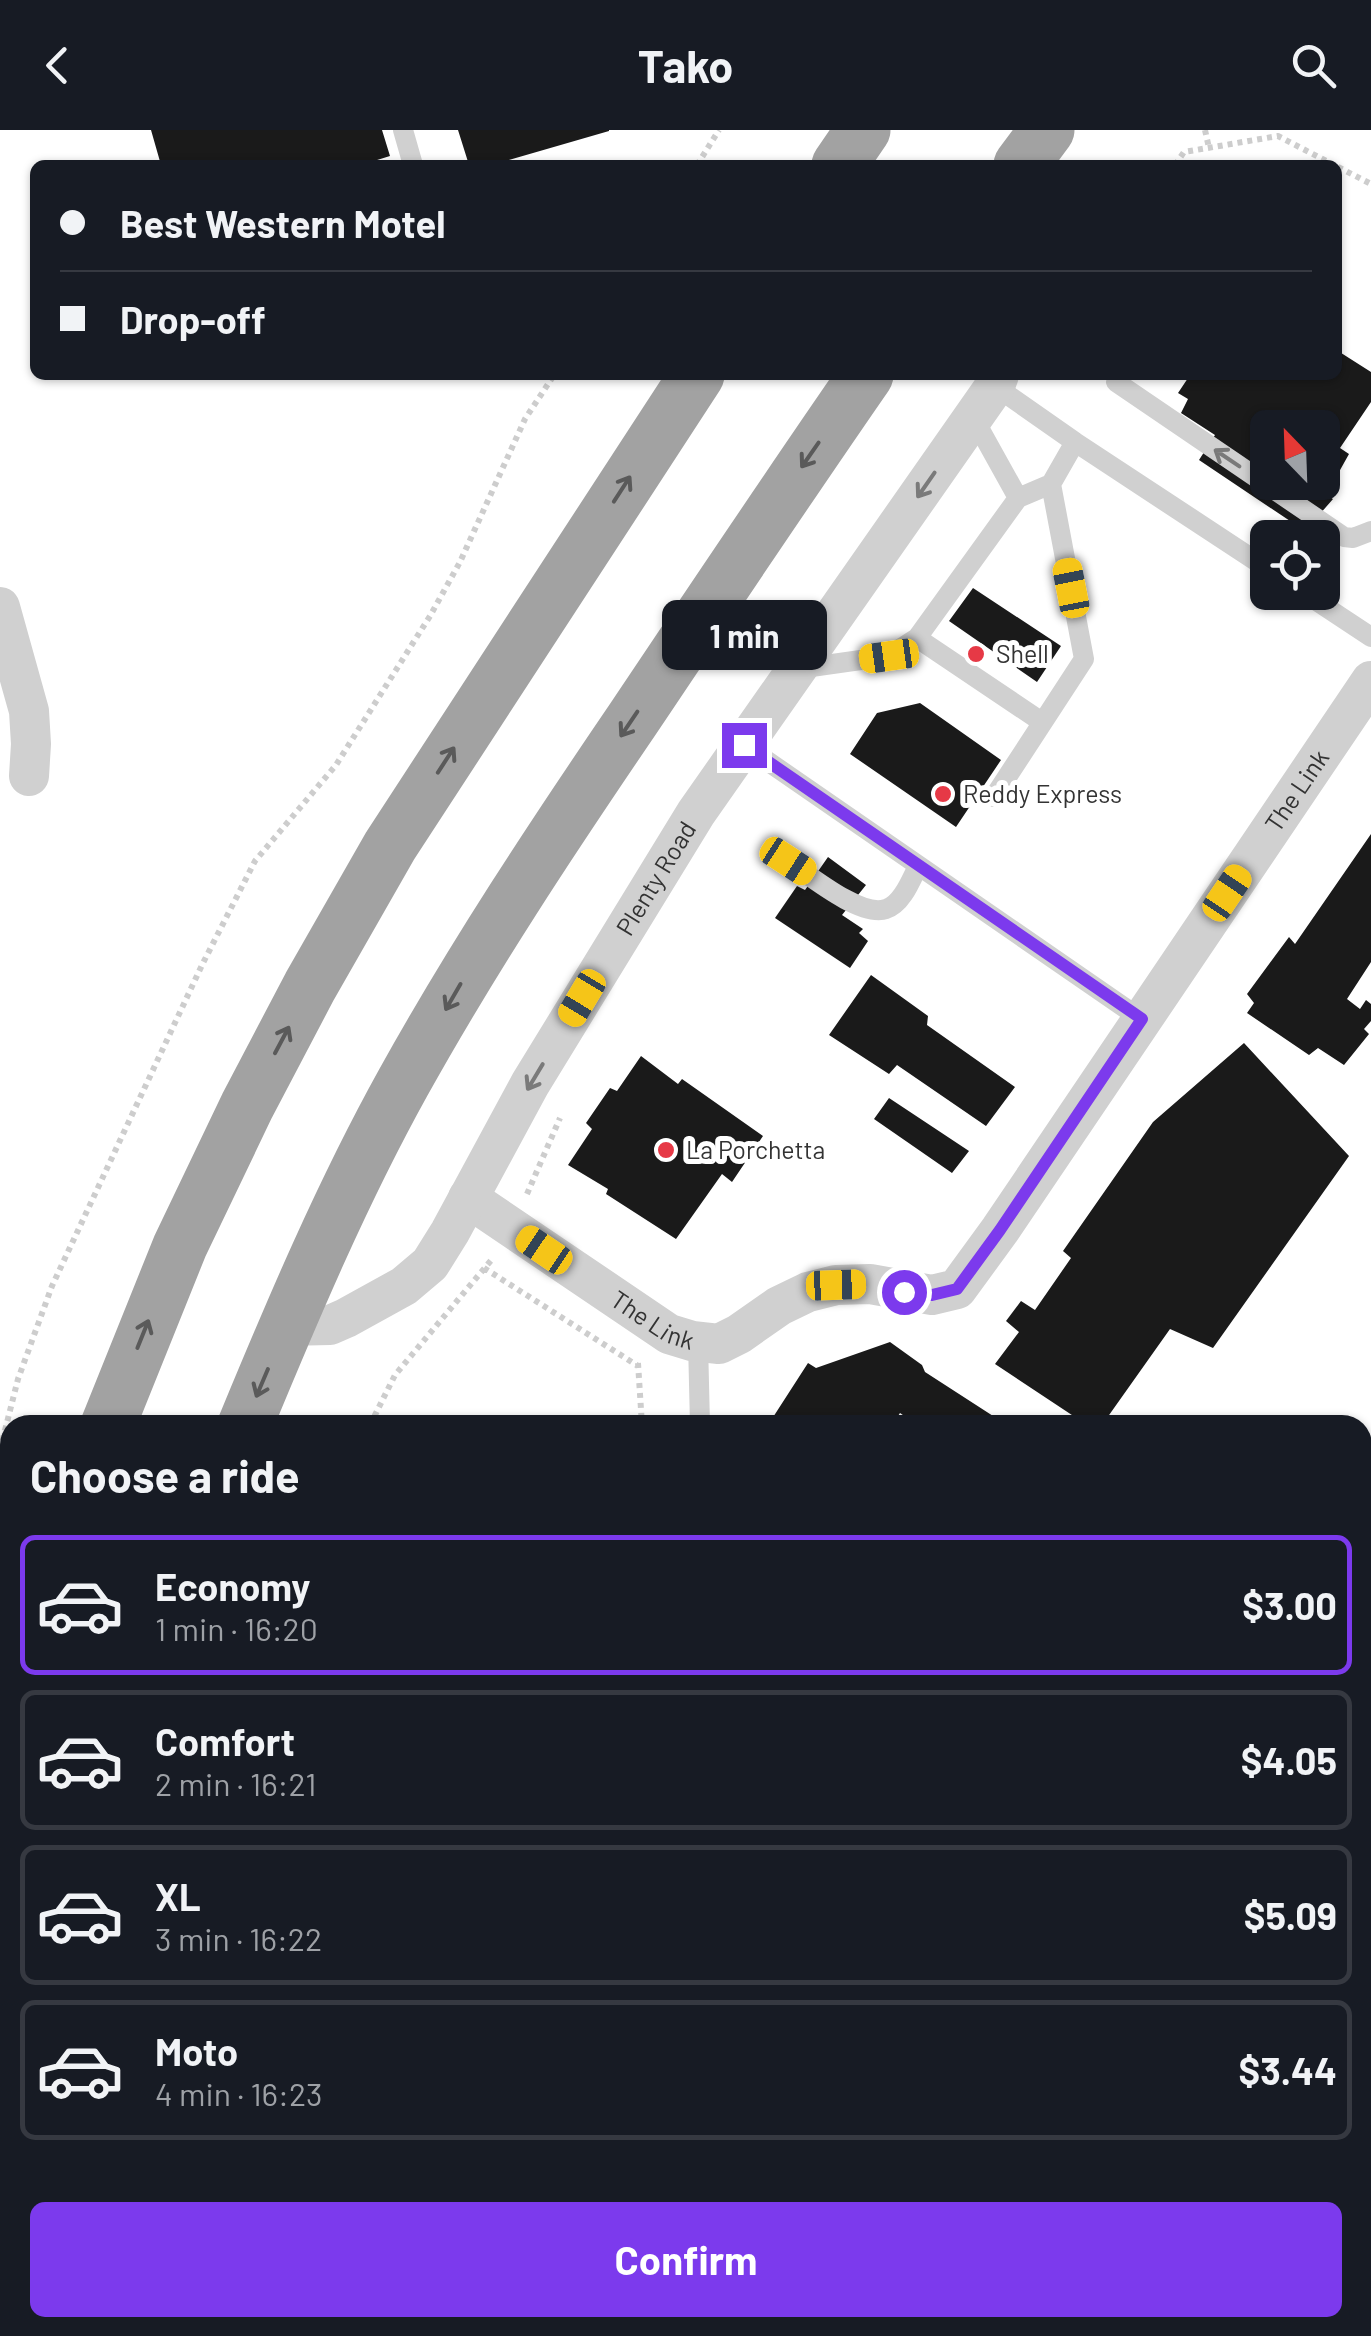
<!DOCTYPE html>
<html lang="en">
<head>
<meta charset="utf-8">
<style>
  body { margin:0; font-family:Barlow,sans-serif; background:#20242c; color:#f1f3f6; height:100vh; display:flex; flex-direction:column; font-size:38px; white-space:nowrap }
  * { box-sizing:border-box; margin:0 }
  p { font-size:32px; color:#9ea1a6 }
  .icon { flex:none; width:55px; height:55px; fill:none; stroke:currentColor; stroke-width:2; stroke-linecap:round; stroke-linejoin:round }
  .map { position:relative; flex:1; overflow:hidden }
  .details { position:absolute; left:0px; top:1285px; width:1372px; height:922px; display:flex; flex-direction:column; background:#171b24; border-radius:30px 30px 0 0; box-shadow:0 2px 8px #0004 }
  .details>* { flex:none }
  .banner { position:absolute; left:30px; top:30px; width:1312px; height:220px; border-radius:15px; box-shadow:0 2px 8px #0004; display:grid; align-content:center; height:220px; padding:0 30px; background:#171b24 }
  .needle { width:65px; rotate:337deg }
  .controls { position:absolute; left:1250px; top:280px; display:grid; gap:20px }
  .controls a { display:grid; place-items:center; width:90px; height:90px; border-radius:15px; background:#171b24; box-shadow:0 2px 8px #0004; font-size:50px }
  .end { position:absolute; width:45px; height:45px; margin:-22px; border:12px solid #7c3aed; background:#fff; box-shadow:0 0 0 5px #fff }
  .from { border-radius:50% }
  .bubble { position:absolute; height:70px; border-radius:15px; background:#171b24; box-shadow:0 2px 8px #0004; font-size:32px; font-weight:700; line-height:70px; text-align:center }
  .car { position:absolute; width:30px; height:60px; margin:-30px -15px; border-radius:12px; box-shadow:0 0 8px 2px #0007; background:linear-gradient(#f5c518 24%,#345 0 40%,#f5c518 0 76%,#345 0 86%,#f5c518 0) }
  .banner b { display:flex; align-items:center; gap:35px; height:95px; font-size:38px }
  .banner b+b { border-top:2px solid #363941 }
  .banner i { width:25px; height:25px; background:#f1f3f6 }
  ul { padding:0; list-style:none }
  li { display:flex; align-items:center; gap:30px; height:140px; margin:0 20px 15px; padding:0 10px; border:5px solid #363941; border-radius:15px }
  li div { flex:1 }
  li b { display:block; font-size:38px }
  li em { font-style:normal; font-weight:700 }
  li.selected { border-color:#7c3aed }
  li>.icon { width:90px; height:90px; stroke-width:1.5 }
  h2 { padding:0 30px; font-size:45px; line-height:120px }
  .primary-button { display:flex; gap:20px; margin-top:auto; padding:20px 30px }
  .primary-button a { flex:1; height:115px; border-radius:15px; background:#7c3aed; color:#fff; font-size:40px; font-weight:700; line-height:115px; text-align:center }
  header { display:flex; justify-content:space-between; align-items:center; height:130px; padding:0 30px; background:#171b24; font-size:45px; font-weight:700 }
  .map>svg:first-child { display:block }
  .building { fill:#1a1a1a }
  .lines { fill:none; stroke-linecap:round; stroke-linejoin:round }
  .path { stroke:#cdcdcd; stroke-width:6; stroke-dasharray:5 5; stroke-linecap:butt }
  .service { stroke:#d0d0d0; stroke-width:20 }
  .minor { stroke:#d0d0d0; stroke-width:40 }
  .trunk { stroke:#a2a2a2; stroke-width:55 }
  .oneway { stroke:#5a5a5a }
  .oneway2 { stroke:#7a7a7a }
  .route { stroke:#7c3aed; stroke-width:12 }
  .poi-dot { fill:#e63946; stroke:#fff; stroke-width:4 }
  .labels { text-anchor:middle; stroke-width:10; stroke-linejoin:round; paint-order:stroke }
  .poi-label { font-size:25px; fill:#333; stroke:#fff; text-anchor:start }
  .street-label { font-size:25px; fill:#333; stroke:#fff }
</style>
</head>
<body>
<header><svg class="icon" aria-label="back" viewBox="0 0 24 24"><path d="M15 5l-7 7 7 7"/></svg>Tako<svg class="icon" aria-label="search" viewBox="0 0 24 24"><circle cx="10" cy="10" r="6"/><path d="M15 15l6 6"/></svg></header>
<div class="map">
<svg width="1371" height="2206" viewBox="0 0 1371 2206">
  <rect width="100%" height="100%" fill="#fff"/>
  <path class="building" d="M151 0H382L390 26 361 35H161Z
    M458 0H609V1L492 35H469Z
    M1338 221 1371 242V272L1340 318 1349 324 1330 358 1322 353V298H1268V352H1318L1313 356 1333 369 1305 401 1199 330 1215 305 1181 283 1188 269 1178 263 1190 245H1338Z
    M973 458 1061 516 1037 552 949 491Z
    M920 573 1001 630 956 697 850 624 877 583Z
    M1371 704V832L1347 869 1360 879 1366 870 1371 874V891L1364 899 1369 904 1344 935 1318 918 1309 925 1247 883 1254 873 1247 864 1289 807 1295 814Z
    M828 727 866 755 842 785 863 799 859 803 868 811 850 838 775 788 797 756 805 760Z
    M871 845 928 886 927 895 1015 957 986 996 897 935 889 944 829 905Z
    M1244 913 1349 1026 1213 1218 1170 1199 1102 1295H1087L995 1234 1019 1202 1006 1191 1021 1171 1035 1180 1071 1128 1063 1121 1153 992Z
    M641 926 678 954 682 949 763 1006 732 1052 722 1044 676 1109 606 1064 608 1059 568 1035 592 999 586 993 610 958 617 961Z
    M889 968 969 1021 952 1043 874 989Z
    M890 1212 922 1235 925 1242 1007 1295H917L900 1283 892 1295H768L808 1233 816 1238Z"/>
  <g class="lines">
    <path class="path" d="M1205 0 1209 18
      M697 35 719 0
      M1175 35 1184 22 1278 6 1334 35
      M1338 37 1371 54
      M527 1064 560 988
      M484 1138 638 1236
      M638 1233 642 1295
      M370 1295 395 1245 493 1128
      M0 1320 18 1249 52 1156 202 835 255 731 336 635 430 486 460 432 525 289 554 245"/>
    <path class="service" d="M403 0 413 35
      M1116 252 1344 407 1353 408 1371 401
      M995 256 1075 312 1268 439
      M973 287 1018 368
      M1303 462 1371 507
      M917 508 1042 592
      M797 539 889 526 917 508 1018 368 1051 354 1075 312
      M744 615 1141 889
      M994 667 1084 529 1051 354
      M788 731C809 745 861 788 886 779 902 774 911 750 918 736
      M698 1212 700 1295
      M0 1538 10 1533"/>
    <g class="minor">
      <path d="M0 477 29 581 31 614 29 646"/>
      <path id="s1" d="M468 1068 669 1204 692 1211 719 1214 739 1204 779 1176 808 1162 836 1155 870 1154 932 1165 957 1159 1000 1100 1371 551"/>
      <path id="s2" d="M285 1196 330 1195 346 1188 404 1156 430 1134 450 1102 530 954 696 683 995 256 999 245"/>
      <path d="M516 2198 528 2206"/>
      <path d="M134 2206V2198"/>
      <path d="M942 2206 946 2198"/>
    </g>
    <path class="trunk" d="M839 35 863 0
      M1021 35 1047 0
      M108 1295 180 1116 247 976 310 856 390 716 697 245
      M245 1295C293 1179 342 1063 403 953 473 827 552 708 633 589 710 474 787 359 866 245
      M0 1647 10 1608
      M30 2206 31 2198"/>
  </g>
  <defs><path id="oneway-shaft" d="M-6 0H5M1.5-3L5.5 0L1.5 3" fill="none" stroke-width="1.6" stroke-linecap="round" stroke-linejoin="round" transform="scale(2.5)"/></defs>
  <g class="oneway">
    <use href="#oneway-shaft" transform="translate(810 325) rotate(125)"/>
    <use href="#oneway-shaft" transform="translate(622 359) rotate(-57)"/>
    <use href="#oneway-shaft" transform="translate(629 594) rotate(124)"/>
    <use href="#oneway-shaft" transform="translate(446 630) rotate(-57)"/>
    <use href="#oneway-shaft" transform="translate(453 867) rotate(120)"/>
    <use href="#oneway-shaft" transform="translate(282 910) rotate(-62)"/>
    <use href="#oneway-shaft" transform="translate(143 1204) rotate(-68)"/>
    <use href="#oneway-shaft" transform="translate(262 1253) rotate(113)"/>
  </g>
  <g class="oneway2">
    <use href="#oneway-shaft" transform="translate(1227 328) rotate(-146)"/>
    <use href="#oneway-shaft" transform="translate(926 355) rotate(125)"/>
    <use href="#oneway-shaft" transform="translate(535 947) rotate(121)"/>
  </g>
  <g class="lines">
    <path class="route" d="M744 615 1142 889 1000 1100 957 1159 932 1165 904 1162"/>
  </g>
  <g class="poi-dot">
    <circle cx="976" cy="524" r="10"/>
    <circle cx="943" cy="664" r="10"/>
    <circle cx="666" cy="1020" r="10"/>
  </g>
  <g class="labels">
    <g class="poi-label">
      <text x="996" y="533">Shell</text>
      <text x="963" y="673">Reddy Express</text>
      <text x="686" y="1029">La Porchetta</text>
    </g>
    <g class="street-label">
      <text dy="9" stroke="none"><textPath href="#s1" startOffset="1152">The Link</textPath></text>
      <text dy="9" stroke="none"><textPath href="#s2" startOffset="610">Plenty Road</textPath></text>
      <text dy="9" stroke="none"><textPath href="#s1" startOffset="222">The Link</textPath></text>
    </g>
  </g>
</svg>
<div class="controls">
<a><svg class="needle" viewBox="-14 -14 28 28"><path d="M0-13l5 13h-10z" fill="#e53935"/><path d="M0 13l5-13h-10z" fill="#9ea1a6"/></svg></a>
<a><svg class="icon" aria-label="locate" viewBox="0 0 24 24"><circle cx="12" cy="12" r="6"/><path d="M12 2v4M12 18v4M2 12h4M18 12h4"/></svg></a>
</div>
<i class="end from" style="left:904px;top:1162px"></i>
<i class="end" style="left:744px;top:615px"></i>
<div class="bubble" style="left:662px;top:470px;width:165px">1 min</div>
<i class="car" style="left:1071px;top:458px;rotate:349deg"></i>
<i class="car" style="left:889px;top:526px;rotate:262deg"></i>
<i class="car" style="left:788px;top:731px;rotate:123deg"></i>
<i class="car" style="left:1227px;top:763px;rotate:34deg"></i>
<i class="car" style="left:582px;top:868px;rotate:211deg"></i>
<i class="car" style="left:544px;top:1120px;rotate:304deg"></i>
<i class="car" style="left:836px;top:1155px;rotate:88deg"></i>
<div class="banner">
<b><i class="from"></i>Best Western Motel</b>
<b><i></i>Drop-off</b>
</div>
<section class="details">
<h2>Choose a ride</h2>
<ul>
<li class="selected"><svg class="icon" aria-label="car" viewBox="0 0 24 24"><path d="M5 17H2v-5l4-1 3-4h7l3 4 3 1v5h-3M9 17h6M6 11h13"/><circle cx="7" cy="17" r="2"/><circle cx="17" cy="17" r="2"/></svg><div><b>Economy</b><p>1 min · 16:20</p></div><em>$3.00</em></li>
<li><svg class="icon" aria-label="car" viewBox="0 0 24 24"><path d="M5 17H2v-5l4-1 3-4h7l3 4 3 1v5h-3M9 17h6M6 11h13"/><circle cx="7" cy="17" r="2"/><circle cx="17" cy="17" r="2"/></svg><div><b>Comfort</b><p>2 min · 16:21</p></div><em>$4.05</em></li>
<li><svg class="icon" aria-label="car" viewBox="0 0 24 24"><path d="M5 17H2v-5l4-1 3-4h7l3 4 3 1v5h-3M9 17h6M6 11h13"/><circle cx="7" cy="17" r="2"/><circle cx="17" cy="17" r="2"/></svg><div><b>XL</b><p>3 min · 16:22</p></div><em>$5.09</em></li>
<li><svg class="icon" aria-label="car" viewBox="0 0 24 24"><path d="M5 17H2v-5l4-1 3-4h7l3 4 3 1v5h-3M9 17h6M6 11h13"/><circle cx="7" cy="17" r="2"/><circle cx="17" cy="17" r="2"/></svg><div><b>Moto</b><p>4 min · 16:23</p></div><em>$3.44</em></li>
</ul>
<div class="primary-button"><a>Confirm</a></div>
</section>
</div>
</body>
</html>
